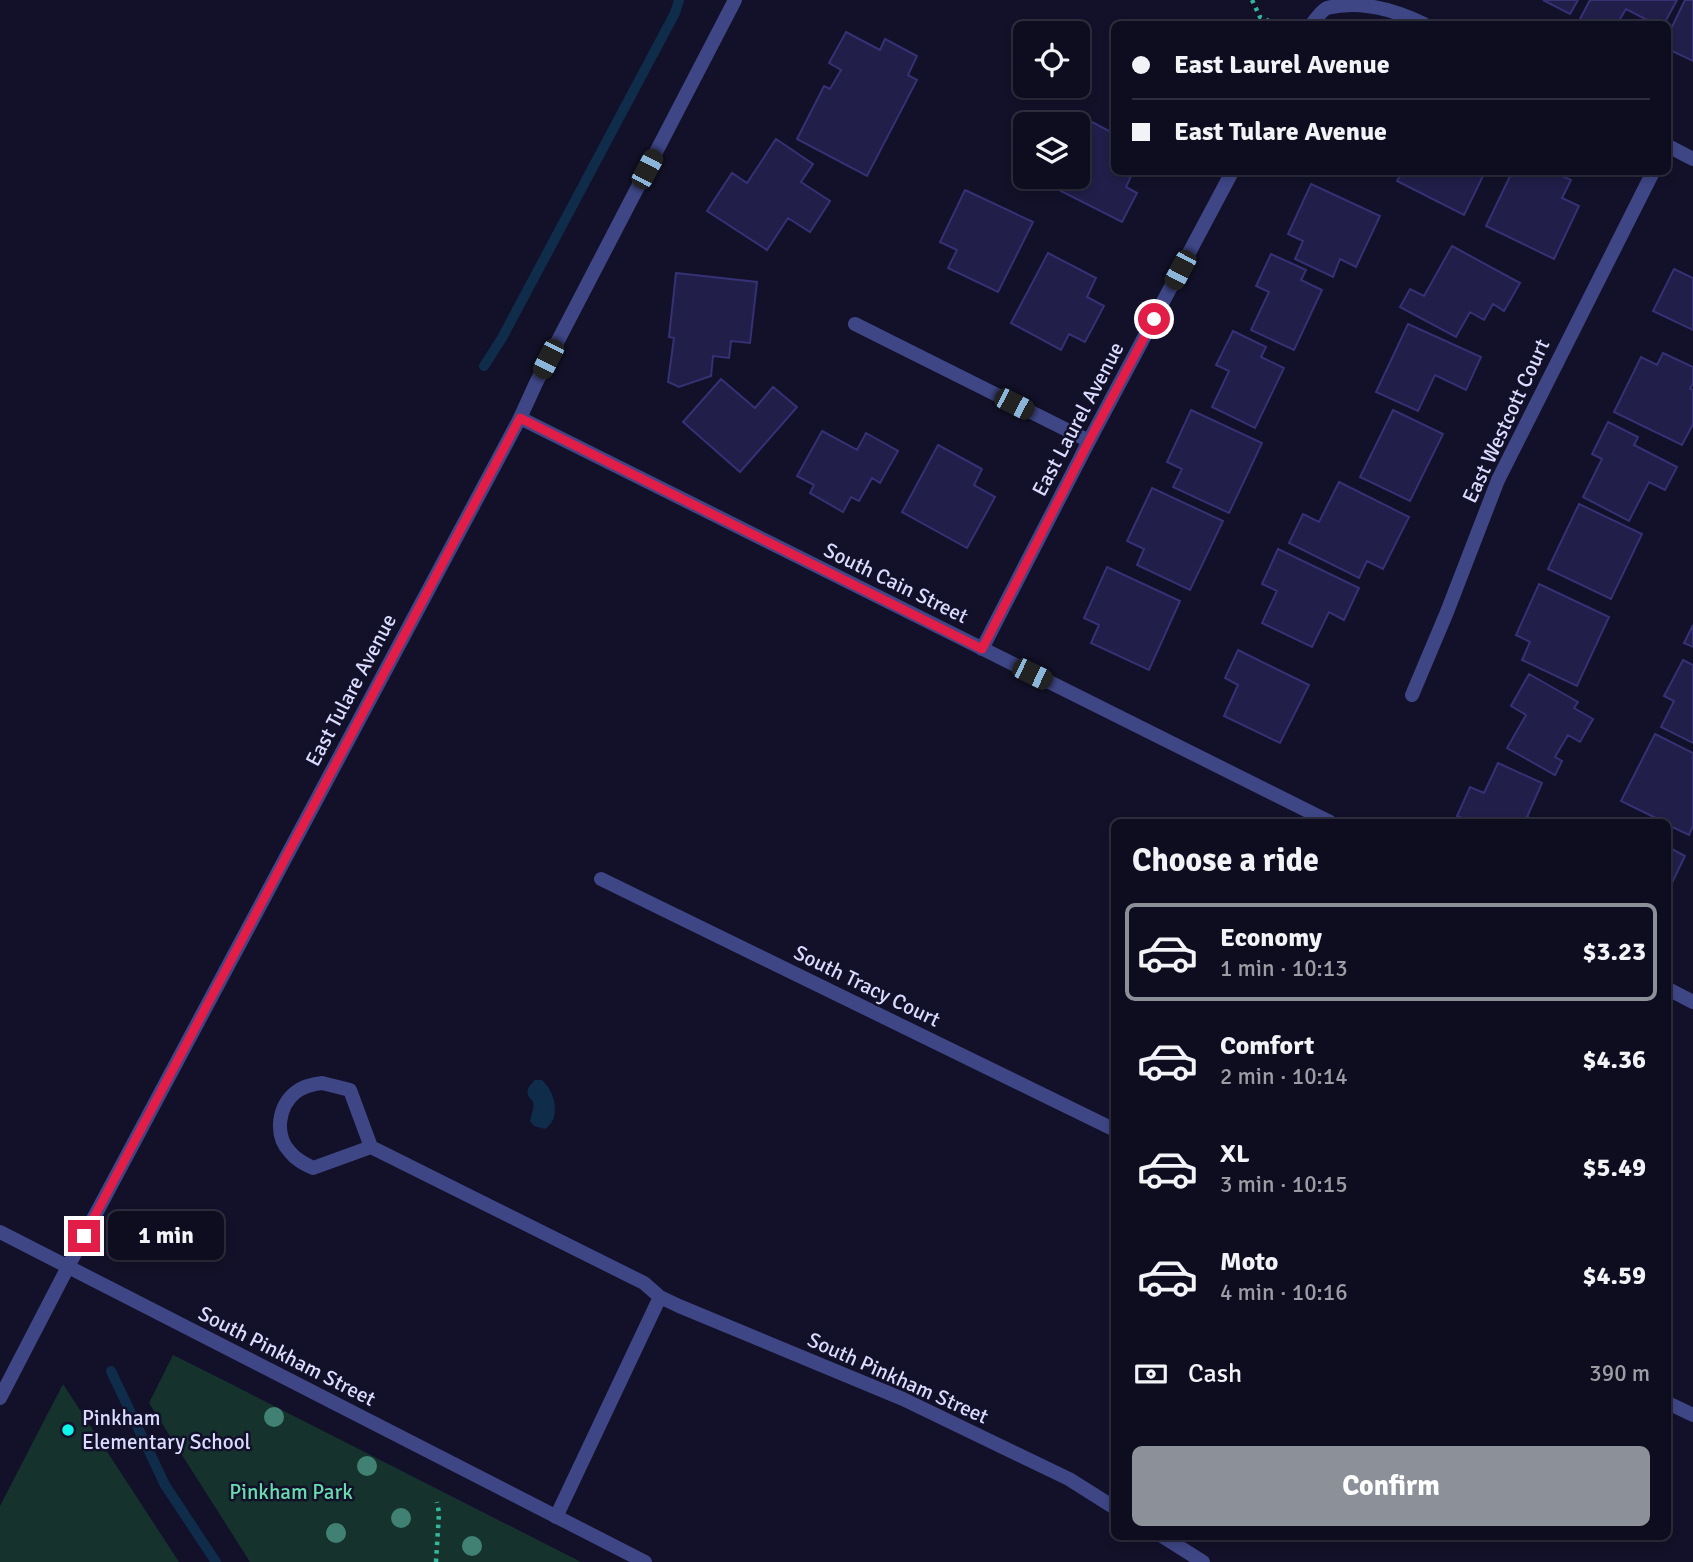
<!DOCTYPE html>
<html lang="en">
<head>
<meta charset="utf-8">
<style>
  body { margin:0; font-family:Signika,sans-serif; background:#1c1b2c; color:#f1f3f6; height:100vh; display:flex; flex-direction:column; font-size:26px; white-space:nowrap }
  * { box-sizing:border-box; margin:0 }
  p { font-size:23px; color:#9b9ca4 }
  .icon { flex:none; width:38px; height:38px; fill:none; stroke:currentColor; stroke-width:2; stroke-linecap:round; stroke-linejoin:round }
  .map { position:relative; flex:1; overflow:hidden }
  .drawer { position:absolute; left:1111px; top:819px; width:560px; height:721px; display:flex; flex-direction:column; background:#0e0d1f; border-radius:10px; box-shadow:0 4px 10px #0003,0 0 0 2px #2e2d3d }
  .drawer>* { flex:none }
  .hud { position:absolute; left:1111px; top:21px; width:560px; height:154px; border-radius:10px; box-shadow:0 4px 10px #0003,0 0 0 2px #2e2d3d; display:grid; align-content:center; height:154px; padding:0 21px; background:#0e0d1f }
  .fabs { position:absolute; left:1013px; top:21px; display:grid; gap:14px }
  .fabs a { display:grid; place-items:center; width:77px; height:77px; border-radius:10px; background:#0e0d1f; box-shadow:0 4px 10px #0003,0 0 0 2px #2e2d3d; font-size:35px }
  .end { position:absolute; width:32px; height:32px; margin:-16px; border:9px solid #e11d48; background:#fff; box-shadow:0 0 0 4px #fff }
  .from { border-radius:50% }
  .bubble { position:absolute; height:49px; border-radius:10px; background:#0e0d1f; box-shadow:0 4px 10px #0003,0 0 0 2px #2e2d3d; font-size:23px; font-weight:700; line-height:49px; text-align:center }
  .car { position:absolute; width:21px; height:42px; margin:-21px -10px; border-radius:9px; box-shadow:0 0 5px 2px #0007; background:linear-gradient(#222 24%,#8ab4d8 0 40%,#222 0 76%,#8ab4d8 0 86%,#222 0) }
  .hud b { display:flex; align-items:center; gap:24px; height:66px; font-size:26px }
  .hud b+b { border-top:2px solid #2e2d3d }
  .hud i { width:18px; height:18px; background:#f1f3f6 }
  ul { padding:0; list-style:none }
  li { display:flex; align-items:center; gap:21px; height:98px; margin:0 14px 10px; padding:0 7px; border:4px solid transparent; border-radius:10px }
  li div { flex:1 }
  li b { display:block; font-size:26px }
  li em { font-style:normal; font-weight:700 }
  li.on { border-color:#8c9099 }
  li>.icon { width:63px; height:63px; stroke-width:1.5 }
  h2 { padding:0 21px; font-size:32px; line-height:84px }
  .pay { display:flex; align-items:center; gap:18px; height:77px; padding:0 21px; font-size:26px }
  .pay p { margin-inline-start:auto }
  .action { display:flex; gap:14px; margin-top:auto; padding:14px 21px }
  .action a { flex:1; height:80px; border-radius:10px; background:#8c9099; color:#fff; font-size:28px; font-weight:700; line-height:80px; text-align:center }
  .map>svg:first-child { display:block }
  .green { fill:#15322d }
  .water { fill:#0f2d4a }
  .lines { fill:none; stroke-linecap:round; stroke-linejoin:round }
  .stream { stroke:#0f2d4a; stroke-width:10 }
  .building { fill:#211e49; stroke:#353174; stroke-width:2 }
  .path { stroke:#35b79d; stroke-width:4.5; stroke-dasharray:3.5 5; stroke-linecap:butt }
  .minor { stroke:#3e4686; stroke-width:14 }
  .tertiary { stroke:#3e4686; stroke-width:14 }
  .tree { fill:#418173 }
  .route { stroke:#e11d48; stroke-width:9 }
  .poi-dot { fill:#0ef6ec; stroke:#121129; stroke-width:2.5 }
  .labels { text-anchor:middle; stroke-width:5; stroke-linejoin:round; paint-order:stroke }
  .street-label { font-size:21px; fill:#dadbfe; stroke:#121129 }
  .poi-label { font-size:21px; fill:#dadbfe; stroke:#121129; text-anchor:start }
  .park-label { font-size:21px; fill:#68dcaf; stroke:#121129 }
</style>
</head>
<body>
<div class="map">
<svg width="1693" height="1562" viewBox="0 0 1693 1562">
  <rect width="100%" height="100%" fill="#121129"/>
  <path class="green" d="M173 1355 231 1384 581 1562H250L149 1403Z
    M63 1384 179 1562H0V1506Z"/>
  <path class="water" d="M535 1080H542C555 1092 562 1118 545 1129L534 1126 530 1121C531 1116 535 1107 533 1102 532 1100 530 1099 529 1097 525 1089 530 1085 535 1080Z"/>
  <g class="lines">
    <path class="stream" d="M484 366 502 338 675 13 679 0
      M111 1371 165 1485 216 1562"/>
  </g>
  <path class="building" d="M1543 0H1578L1570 14Z
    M1590 0H1677L1664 24H1655L1626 9 1617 24H1584L1579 21Z
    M1685 0H1693V61L1668 49V35Z
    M846 32 880 50 885 39 917 56 908 75 917 80 867 176 797 139 824 86 830 89 841 70 829 63Z
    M1090 121 1115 134V172H1133L1126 187 1137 193 1122 222 1055 188 1061 177H1078V144Z
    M776 139 813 164 801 182 830 201 810 232 788 218 767 250 707 211 732 173 747 183Z
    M1402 172H1485L1464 215 1397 181Z
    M1512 172H1553L1571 180 1562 198 1579 206 1554 259 1486 226Z
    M1311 184 1380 216 1356 267 1340 259 1333 277 1295 259 1303 241 1288 234Z
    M965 190 1033 222 998 292 948 268 957 250 940 242Z
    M1452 246 1520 283 1504 311 1493 304 1484 320 1470 312 1456 337 1400 307 1410 289 1424 296Z
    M1048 253 1096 278 1087 297 1104 306 1085 342 1069 334 1061 350 1011 323Z
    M1271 254 1306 270 1301 280 1322 290 1294 350 1251 330 1269 292 1256 286Z
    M1674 269 1693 278V330L1653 311Z
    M676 273 757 282 750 343 731 341 729 358 713 356 711 376 679 387 668 382 674 338 669 337Z
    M1408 324 1481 357 1466 390 1435 375 1418 411 1376 392Z
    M1233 331 1266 347 1261 357 1284 368 1255 428 1212 407 1229 371 1216 365Z
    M1663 353 1693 367V383L1690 389 1693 390V424L1682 445 1614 412 1641 357 1657 365Z
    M721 379 755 408 773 387 797 407 740 472 683 422Z
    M1191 410 1262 443 1229 513 1173 487 1182 469 1167 462Z
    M1393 410 1443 434 1410 501 1360 477Z
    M1608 422 1638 437 1634 445 1677 467 1665 490 1649 482 1629 521 1583 497 1602 459 1592 454Z
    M822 431 857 450 866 433 898 451 880 483 872 478 859 501 851 497 843 512 810 493 814 485 797 476Z
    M938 445 982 469 974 485 995 497 967 548 902 512Z
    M1339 482 1409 517 1383 569 1367 561 1359 578 1289 543 1303 514 1319 522Z
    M1152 488 1223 521 1190 590 1137 565 1144 549 1127 541Z
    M1579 504 1642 534 1611 599 1548 569Z
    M1278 549 1359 588 1344 620 1329 612 1312 647 1262 623 1277 591 1262 584Z
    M1107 567 1180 601 1149 670 1091 643 1099 625 1084 618Z
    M1539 584 1609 617 1577 686 1522 660 1530 642 1516 635Z
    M1693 625V647L1684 643Z
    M1238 650 1309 685 1280 743 1224 716 1238 685 1225 678Z
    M1683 660 1693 665V743L1661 727 1674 701 1664 696Z
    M1529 674 1578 702 1574 708 1593 719 1580 742 1568 735 1555 757 1562 761 1555 775 1507 748 1526 715 1511 706Z
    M1655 734 1693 753V826L1689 835 1668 825V822H1664L1621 801Z
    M1498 763 1542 783 1527 817 1540 822H1471L1457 816 1470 787 1484 793Z
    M1668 847 1685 856 1670 887 1668 886Z"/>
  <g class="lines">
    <path class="path" d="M1252 0 1260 17 1275 24
      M436 1562 439 1513 437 1502"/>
    <path class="minor" d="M1312 24C1316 19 1321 11 1327 8 1359 0 1395 10 1424 24
      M1668 146 1693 159
      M855 324 1089 441
      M520 418 1330 822
      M982 649 1089 441 1232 172
      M1412 695 1447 612 1498 480 1653 172
      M601 879 1115 1130
      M1668 989 1693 1002
      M322 1083 350 1090 371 1147 313 1168C305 1164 296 1160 290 1152 274 1135 278 1106 296 1092 304 1086 313 1084 322 1083Z
      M371 1147 644 1283 660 1297 679 1306 903 1399 1069 1479 1115 1508
      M1668 1403 1693 1415
      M556 1517 660 1297
      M1162 1536 1203 1562"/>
    <path class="tertiary" d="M0 1232 645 1562
      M0 1398 84 1236 520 418 536 383 735 0"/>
  </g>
  <g class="tree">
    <circle cx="274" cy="1417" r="10"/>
    <circle cx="367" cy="1466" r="10"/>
    <circle cx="401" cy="1518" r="10"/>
    <circle cx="336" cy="1533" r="10"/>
    <circle cx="472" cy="1546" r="10"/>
  </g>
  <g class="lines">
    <path class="route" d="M84 1236 520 418 982 649 1089 441 1154 319"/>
  </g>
  <circle class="poi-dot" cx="68" cy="1430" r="7"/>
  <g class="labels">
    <g class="street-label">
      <text transform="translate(1078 419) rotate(-62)" y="7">East Laurel Avenue</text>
      <text transform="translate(1506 421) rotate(-65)" y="7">East Westcott Court</text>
      <text transform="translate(896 583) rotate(26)" y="7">South Cain Street</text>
      <text transform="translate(351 690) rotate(-62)" y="7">East Tulare Avenue</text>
      <text transform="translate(867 986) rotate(26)" y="7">South Tracy Court</text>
      <text transform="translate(287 1356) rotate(27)" y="7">South Pinkham Street</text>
      <text transform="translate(898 1378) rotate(24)" y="7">South Pinkham Street</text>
    </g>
    <g class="poi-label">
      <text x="82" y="1425">Pinkham<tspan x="82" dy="24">Elementary School</tspan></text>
    </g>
    <g class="park-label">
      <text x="291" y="1499">Pinkham Park</text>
    </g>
  </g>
</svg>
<div class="fabs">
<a><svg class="icon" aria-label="locate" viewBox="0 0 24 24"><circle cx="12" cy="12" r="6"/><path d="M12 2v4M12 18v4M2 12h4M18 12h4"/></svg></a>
<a><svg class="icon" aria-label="layers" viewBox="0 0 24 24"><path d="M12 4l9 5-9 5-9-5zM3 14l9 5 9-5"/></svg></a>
</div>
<i class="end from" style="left:1154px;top:319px"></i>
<i class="end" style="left:84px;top:1236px"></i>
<div class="bubble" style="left:108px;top:1211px;width:116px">1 min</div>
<i class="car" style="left:647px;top:169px;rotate:28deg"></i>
<i class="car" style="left:1180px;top:270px;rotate:208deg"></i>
<i class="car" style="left:548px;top:359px;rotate:207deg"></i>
<i class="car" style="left:1014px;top:404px;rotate:117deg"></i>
<i class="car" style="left:1032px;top:674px;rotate:116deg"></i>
<div class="hud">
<b><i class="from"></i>East Laurel Avenue</b>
<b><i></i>East Tulare Avenue</b>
</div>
<section class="drawer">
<h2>Choose a ride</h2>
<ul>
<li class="on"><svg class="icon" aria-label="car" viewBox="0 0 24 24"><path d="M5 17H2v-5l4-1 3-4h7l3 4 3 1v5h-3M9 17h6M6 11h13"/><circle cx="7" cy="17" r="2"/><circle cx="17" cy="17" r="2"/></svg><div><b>Economy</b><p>1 min · 10:13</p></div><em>$3.23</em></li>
<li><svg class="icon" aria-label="car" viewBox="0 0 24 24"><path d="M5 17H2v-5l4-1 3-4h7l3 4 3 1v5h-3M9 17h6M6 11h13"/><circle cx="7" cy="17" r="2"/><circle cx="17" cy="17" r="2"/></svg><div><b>Comfort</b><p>2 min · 10:14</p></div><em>$4.36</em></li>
<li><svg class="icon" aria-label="car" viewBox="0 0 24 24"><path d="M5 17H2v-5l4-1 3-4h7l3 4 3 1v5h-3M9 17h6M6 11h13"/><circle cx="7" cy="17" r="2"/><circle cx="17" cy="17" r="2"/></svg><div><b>XL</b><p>3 min · 10:15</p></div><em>$5.49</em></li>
<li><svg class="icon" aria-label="car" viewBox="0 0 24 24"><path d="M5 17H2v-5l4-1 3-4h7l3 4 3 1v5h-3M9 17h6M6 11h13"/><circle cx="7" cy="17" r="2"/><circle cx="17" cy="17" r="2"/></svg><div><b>Moto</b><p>4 min · 10:16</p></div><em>$4.59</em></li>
</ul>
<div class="pay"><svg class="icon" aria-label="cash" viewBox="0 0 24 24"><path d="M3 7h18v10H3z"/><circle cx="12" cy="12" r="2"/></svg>Cash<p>390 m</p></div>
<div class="action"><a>Confirm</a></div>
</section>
</div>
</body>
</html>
